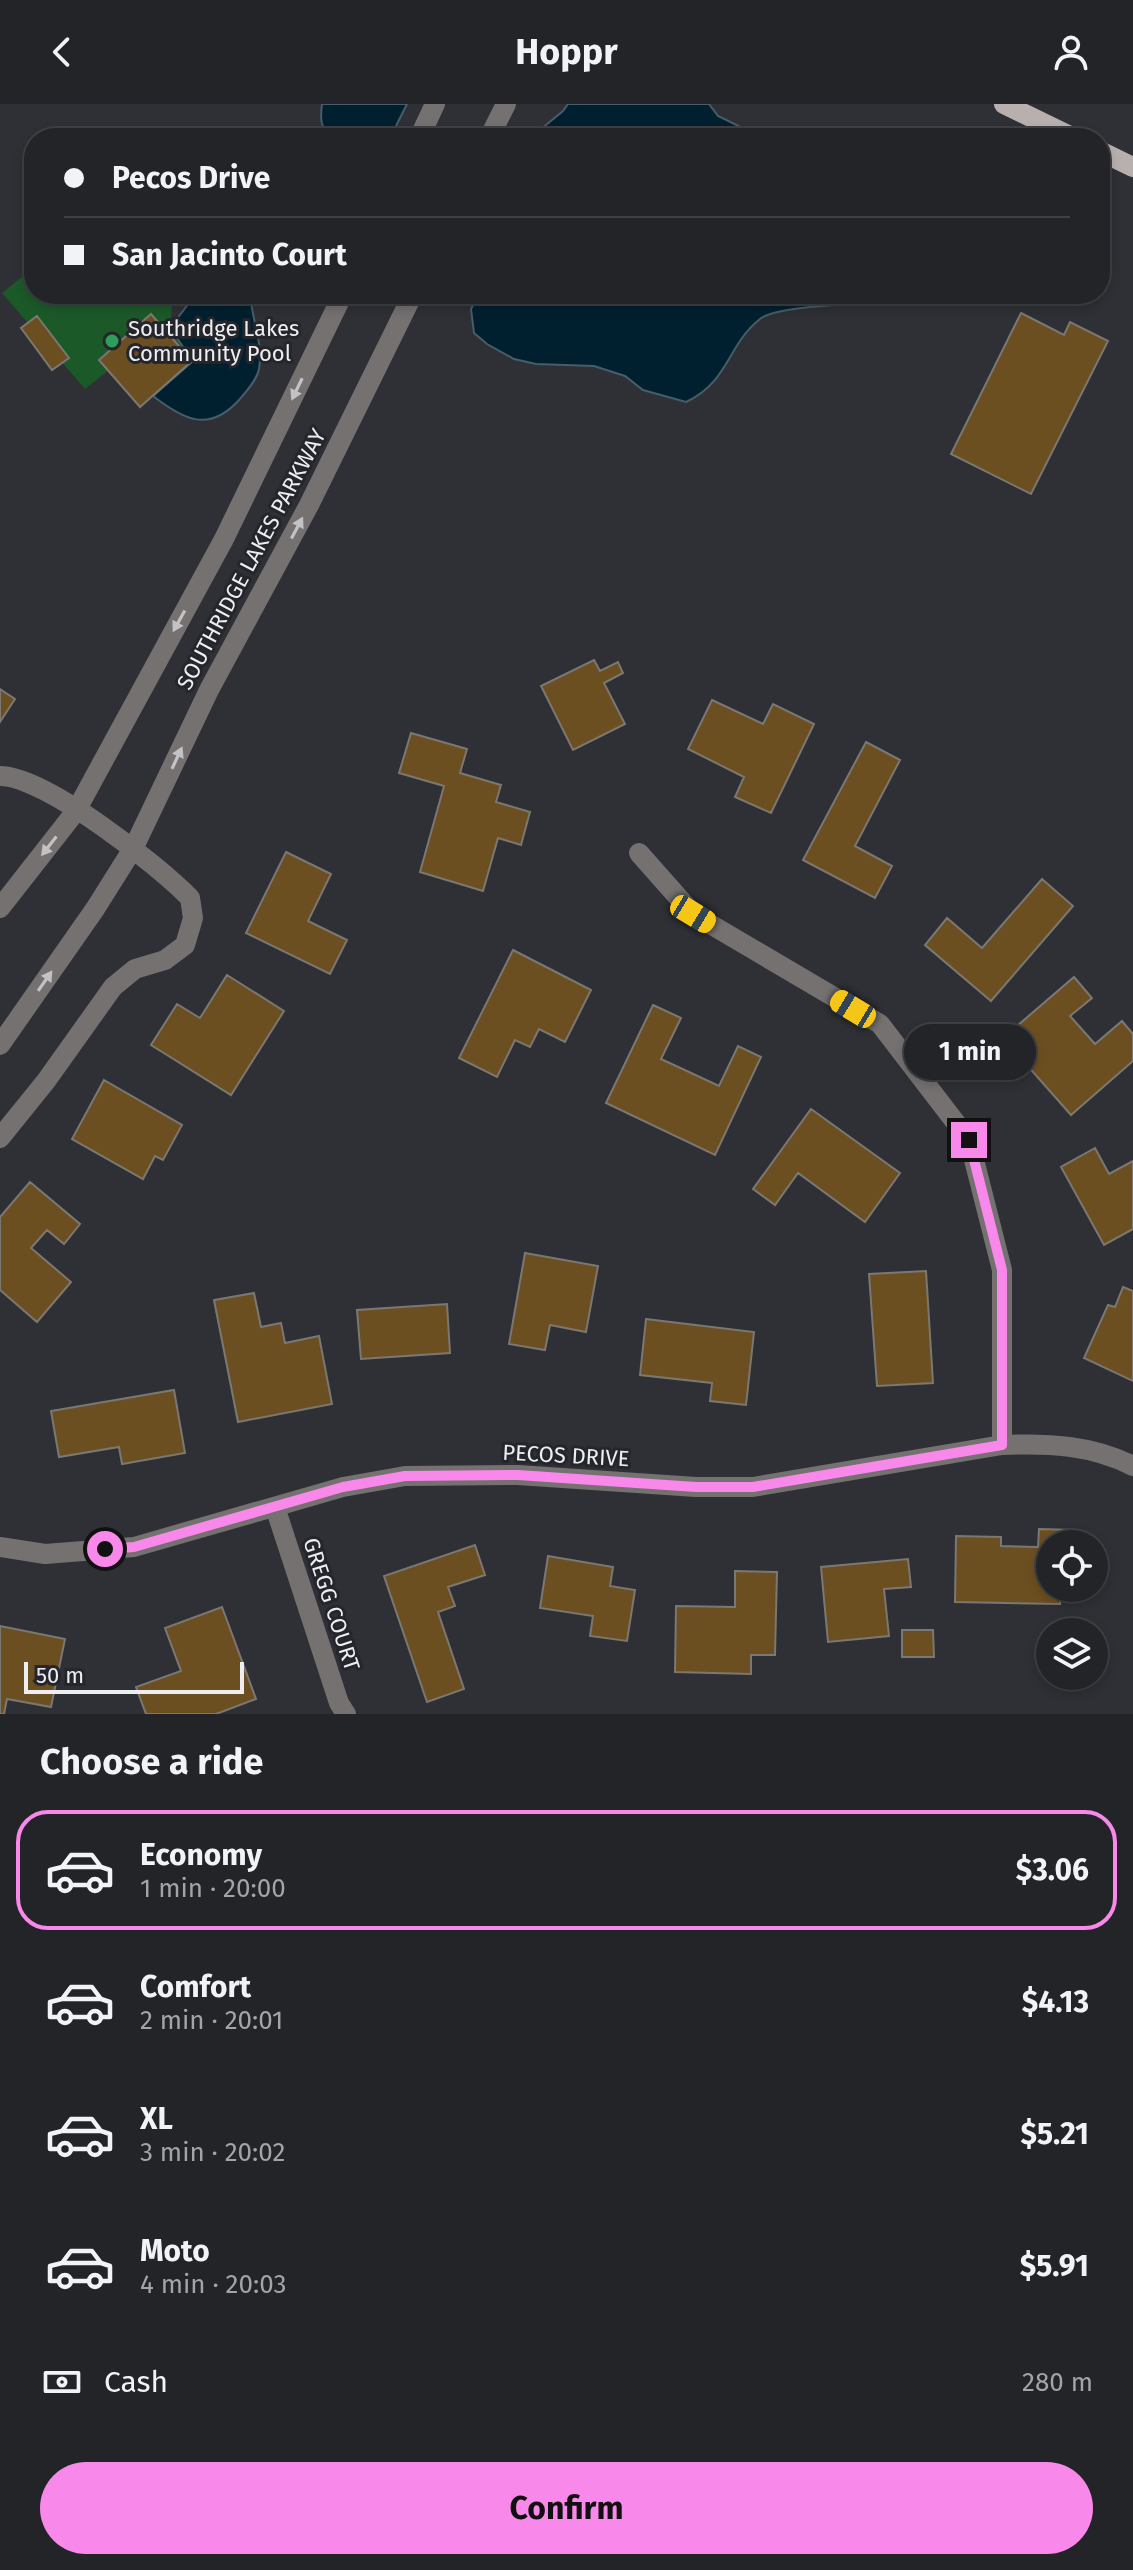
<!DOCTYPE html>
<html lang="en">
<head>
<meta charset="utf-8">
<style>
  body { margin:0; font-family:"Fira Sans",sans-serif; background:#2f3034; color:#f1f3f6; height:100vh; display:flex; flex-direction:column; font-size:30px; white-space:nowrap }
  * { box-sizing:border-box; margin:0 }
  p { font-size:26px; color:#a3a4a8 }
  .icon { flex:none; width:44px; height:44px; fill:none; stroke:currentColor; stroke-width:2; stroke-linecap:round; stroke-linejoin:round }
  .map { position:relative; height:1610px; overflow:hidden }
  .drawer { display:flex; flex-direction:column; background:#232428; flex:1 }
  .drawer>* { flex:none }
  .banner { position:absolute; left:24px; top:24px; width:1086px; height:176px; border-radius:32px; box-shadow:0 4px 12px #0003,0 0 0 2px #404145; display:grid; align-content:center; height:176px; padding:0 40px; background:#232428 }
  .tools { position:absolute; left:1036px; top:1426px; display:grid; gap:16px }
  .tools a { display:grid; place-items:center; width:72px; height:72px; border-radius:50%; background:#232428; box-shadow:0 4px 12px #0003,0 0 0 2px #404145; font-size:40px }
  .scale { position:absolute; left:24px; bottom:20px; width:220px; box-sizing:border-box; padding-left:8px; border:4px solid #edeef1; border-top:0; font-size:22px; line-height:28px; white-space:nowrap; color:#edeef1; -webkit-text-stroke:6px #25262b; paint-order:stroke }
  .end { position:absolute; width:36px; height:36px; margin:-18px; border:10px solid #f888e9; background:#111; box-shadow:0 0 0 4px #111 }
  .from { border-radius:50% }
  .bubble { position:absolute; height:56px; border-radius:28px; background:#232428; box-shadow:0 4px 12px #0003,0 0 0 2px #404145; font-size:26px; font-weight:700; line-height:56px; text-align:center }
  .car { position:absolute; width:24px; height:48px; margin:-24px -12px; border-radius:10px; box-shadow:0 0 6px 2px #0007; background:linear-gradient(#f5c518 24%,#345 0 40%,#f5c518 0 76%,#345 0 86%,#f5c518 0) }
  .banner b { display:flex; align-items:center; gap:28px; height:76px; font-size:30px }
  .banner b+b { border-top:2px solid #404145 }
  .banner i { width:20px; height:20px; background:#f1f3f6 }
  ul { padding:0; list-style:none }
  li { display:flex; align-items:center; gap:24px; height:120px; margin:0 16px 12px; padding:0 24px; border:4px solid transparent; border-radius:32px }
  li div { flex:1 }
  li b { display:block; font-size:30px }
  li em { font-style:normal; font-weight:700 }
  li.selected { border-color:#f888e9 }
  li>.icon { width:72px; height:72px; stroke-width:1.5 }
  h2 { padding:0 40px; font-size:36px; line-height:96px }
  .pay { display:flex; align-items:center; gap:20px; height:88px; padding:0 40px; font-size:30px }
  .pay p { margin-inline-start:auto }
  .button { display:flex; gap:16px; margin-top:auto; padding:16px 40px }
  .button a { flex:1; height:92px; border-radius:48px; background:#f888e9; color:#111; font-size:32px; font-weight:700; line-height:92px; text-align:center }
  header { display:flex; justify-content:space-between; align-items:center; height:104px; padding:0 40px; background:#232428; font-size:36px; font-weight:700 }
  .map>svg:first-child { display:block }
  .green { fill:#1c5929 }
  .water { fill:#00202f; stroke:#475e69; stroke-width:2 }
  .building { fill:#6c4f21; stroke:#7b7772; stroke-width:2 }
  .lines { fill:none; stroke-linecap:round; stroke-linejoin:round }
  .minor { stroke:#747170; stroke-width:20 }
  .major { stroke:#b7b0ae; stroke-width:20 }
  .oneway { fill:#c3c2c4 }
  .route { stroke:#f888e9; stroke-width:10 }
  .leisure-dot { fill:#2e9e5b; stroke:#25262b; stroke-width:3 }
  .labels { text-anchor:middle; stroke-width:6; stroke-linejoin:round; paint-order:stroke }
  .poi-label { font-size:22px; fill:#edeef1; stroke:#25262b; text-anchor:start }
  .street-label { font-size:22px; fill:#edeef1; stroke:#25262b }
</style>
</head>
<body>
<header><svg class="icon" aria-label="back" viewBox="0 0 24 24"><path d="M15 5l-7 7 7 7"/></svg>Hoppr<svg class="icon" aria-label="person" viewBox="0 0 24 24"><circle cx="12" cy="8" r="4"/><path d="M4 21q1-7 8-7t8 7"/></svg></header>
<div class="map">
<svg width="1133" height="1610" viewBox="0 0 1133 1610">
  <rect width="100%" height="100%" fill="#2f3035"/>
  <path class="green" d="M34 163V190H173L170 224 190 250 136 294 110 265 85 285 2 189Z"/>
  <path class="water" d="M322 0H407L390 34H334C320 27 320 14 322 0Z
    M568 0H709L718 12 763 34H530L563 7Z
    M196 190H256L251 198C254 221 263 242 259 265 257 276 246 288 239 296 209 329 184 316 153 292L193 257 170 224Z
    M479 190H871L865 200C845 200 774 203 760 215 727 241 729 278 686 298L643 286 625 272 594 262 536 260 514 255 487 240 474 229 471 205Z"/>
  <path class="building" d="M1021 209 1064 231 1070 218 1108 237 1031 390 951 350Z
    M151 210 192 257 140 303 99 256Z
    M37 212 69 254 52 266 21 224Z
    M594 556 600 567 618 558 623 569 604 579 625 620 573 646 541 582Z
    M0 585 15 595 0 618Z
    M712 596 763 620 773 600 814 620 771 709 735 693 744 673 688 645Z
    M411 629 467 645 460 669 501 681 496 698 530 708 521 741 498 734 483 787 420 768 444 682 399 669Z
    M866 638 900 656 855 742 892 762 875 794 803 756Z
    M286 748 331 770 308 817 347 836 330 870 246 829Z
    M1042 775 1073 802 991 897 925 841 947 814 982 844Z
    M513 846 591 886 565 938 539 925 530 943 515 936 497 973 459 954Z
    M227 871 284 907 231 991 151 941 177 900 200 914Z
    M1074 873 1092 894 1070 912 1095 940 1122 917 1133 930V957L1071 1011 1003 934Z
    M653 901 681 914 661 955 719 982 738 942 761 953 715 1051 606 999Z
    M104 976 182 1021 163 1056 155 1052 143 1075 72 1035Z
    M811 1005 900 1069 865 1118 798 1069 775 1101 753 1085Z
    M1095 1044 1109 1070 1133 1057V1125L1104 1141 1061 1063Z
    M30 1078 80 1120 64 1140 47 1126 31 1144 71 1178 37 1218 0 1186V1113Z
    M525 1149 598 1162 586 1228 550 1221 545 1246 509 1240Z
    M926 1167 933 1279 877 1282 869 1170Z
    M1123 1183 1133 1187V1277L1084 1254 1108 1201 1115 1203Z
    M254 1189 261 1223 281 1219 285 1239 319 1232 332 1300 238 1318 214 1196Z
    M447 1200 450 1249 361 1255 357 1206Z
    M646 1215 754 1228 746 1301 710 1297 712 1279 640 1271Z
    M174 1286 185 1349 122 1360 119 1343 59 1353 51 1307Z
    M1039 1425 1076 1426V1440H1050V1484H1061L1060 1500 955 1498 956 1432 1001 1433V1442L1038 1443Z
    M475 1441 485 1471 448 1483 455 1502 438 1508 464 1585 427 1598 384 1472Z
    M548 1452 613 1463 610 1482 635 1486 627 1537 590 1532 593 1512 540 1504Z
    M908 1455 911 1483 884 1485 889 1532 828 1538 821 1463Z
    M735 1467 777 1468 775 1551H751V1570L675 1568 676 1502 735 1503Z
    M222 1503 256 1595 216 1610H146L136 1583 181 1567 165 1524Z
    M0 1522 65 1535 51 1603 7 1595 4 1610H0Z
    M902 1526H933L934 1553H902Z"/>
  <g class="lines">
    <path class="minor" d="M419 34 435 0
      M489 34 506 0
      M0 672C45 672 158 761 190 794L193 814 185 841 165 856 135 865 113 883 46 977 0 1034
      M639 749 693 810 880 920 969 1036 1002 1166V1341
      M0 804 76 707 224 435 343 190
      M0 941 95 805 134 743 209 586 309 401 413 190
      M275 1403 339 1599 346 1610
      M0 1443 45 1450 134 1443 343 1383 405 1372 518 1371 696 1383H753L1002 1341C1048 1339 1092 1341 1133 1362"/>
    <path class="major" d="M1004 0 1074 34
      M1100 47 1133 63"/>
  </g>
  <defs><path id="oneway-solid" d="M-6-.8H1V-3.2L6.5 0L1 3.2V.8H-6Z" transform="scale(2)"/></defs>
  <g class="oneway">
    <use href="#oneway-solid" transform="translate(297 285) rotate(116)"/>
    <use href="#oneway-solid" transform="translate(297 424) rotate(-62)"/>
    <use href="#oneway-solid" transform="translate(179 517) rotate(119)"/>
    <use href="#oneway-solid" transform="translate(177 654) rotate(-65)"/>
    <use href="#oneway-solid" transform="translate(49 742) rotate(128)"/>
    <use href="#oneway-solid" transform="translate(45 877) rotate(-55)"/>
  </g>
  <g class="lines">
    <path class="route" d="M105 1445 134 1443 343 1383 405 1372 518 1371 696 1383H753L1002 1341V1166L969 1036"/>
  </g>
  <circle class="leisure-dot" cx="112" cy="237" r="8"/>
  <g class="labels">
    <g class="poi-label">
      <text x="128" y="232">Southridge Lakes<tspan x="128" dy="25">Community Pool</tspan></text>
    </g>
    <g class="street-label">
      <text transform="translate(251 455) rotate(-62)" y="8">SOUTHRIDGE LAKES PARKWAY</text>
      <text transform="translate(566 1351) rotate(3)" y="8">PECOS DRIVE</text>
      <text transform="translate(332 1500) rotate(72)" y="8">GREGG COURT</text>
    </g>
  </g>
</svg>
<div class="tools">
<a><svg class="icon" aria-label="locate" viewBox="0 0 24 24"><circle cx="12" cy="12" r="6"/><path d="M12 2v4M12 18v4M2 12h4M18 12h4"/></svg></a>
<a><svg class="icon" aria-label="layers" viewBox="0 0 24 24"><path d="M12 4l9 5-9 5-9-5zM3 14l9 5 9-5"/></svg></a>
</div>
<div class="scale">50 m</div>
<i class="end from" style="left:105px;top:1445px"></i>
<i class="end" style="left:969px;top:1036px"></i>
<div class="bubble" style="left:904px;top:920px;width:132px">1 min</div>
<i class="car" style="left:693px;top:810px;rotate:121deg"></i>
<i class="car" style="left:853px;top:905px;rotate:301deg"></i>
<div class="banner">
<b><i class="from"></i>Pecos Drive</b>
<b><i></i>San Jacinto Court</b>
</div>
</div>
<section class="drawer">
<h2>Choose a ride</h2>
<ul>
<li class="selected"><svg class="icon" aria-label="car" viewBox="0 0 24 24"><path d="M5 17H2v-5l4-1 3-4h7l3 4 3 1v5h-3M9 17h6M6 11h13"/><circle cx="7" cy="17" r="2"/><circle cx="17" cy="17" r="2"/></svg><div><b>Economy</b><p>1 min · 20:00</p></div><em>$3.06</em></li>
<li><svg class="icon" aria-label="car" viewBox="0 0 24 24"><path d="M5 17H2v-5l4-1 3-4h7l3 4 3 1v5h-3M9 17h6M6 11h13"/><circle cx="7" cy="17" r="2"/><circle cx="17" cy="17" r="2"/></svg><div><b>Comfort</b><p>2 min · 20:01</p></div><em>$4.13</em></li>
<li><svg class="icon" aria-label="car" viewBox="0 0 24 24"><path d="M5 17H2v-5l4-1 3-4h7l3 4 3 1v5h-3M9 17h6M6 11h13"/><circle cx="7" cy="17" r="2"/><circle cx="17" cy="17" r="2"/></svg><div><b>XL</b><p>3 min · 20:02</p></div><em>$5.21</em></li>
<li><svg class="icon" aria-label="car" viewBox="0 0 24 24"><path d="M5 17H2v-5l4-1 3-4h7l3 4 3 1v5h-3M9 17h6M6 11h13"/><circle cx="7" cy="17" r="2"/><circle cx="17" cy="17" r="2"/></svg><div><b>Moto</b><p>4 min · 20:03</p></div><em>$5.91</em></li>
</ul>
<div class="pay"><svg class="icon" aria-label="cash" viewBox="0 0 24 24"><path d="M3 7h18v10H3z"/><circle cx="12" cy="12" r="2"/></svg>Cash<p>280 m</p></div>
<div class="button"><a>Confirm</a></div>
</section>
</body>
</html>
